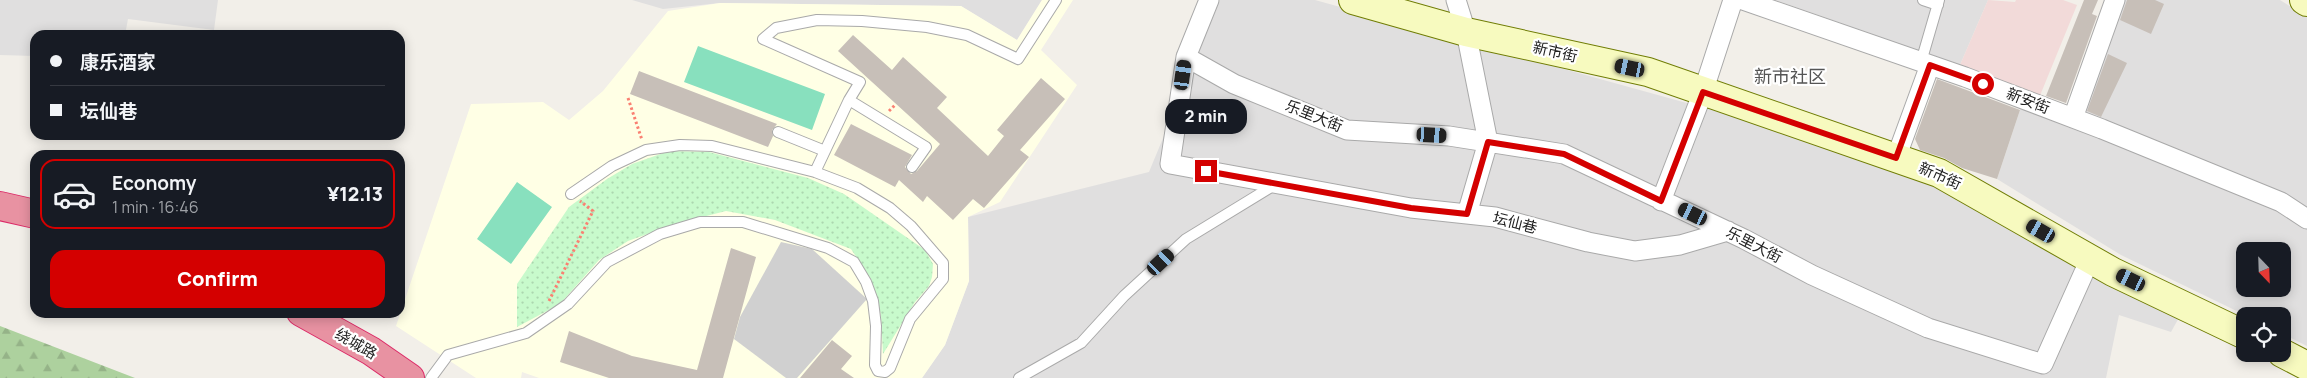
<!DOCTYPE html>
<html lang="en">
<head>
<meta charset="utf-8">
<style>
  body { margin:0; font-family:Manrope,"Noto Sans SC",sans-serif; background:#20242c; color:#f1f3f6; height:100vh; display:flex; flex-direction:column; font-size:19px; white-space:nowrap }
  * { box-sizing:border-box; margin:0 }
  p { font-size:16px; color:#9ea1a6 }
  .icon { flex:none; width:28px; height:28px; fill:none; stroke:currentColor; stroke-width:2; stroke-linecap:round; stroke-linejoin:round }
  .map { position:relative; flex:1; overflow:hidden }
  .side { position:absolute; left:30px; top:150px; width:375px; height:168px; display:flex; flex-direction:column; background:#171b24; border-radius:15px; box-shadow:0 2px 12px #0003 }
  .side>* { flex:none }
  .guide { position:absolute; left:30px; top:30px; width:375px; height:110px; border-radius:15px; box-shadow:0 2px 12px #0003; display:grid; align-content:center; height:110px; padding:0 20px; background:#171b24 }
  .needle { width:32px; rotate:157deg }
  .tools { position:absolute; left:2236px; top:242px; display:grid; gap:10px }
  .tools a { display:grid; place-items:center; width:55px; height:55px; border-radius:10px; background:#171b24; box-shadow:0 2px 12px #0003; font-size:25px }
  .end { position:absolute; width:22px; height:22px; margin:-11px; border:6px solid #d40000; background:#fff; box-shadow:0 0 0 2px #fff }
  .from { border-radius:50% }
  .bubble { position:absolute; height:35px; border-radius:15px; background:#171b24; box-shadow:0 2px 12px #0003; font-size:16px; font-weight:800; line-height:35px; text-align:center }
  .car { position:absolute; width:15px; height:30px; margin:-15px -8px; border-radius:6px; box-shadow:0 0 4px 1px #0007; background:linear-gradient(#222 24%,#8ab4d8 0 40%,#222 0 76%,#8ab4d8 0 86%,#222 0) }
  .guide b { display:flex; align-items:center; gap:18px; height:48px; font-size:19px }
  .guide b+b { border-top:1px solid #363941 }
  .guide i { width:12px; height:12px; background:#f1f3f6 }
  ul { padding:9px 0 0; list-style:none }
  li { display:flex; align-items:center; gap:15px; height:70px; margin:0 10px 8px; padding:0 10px; border:2px solid transparent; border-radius:15px }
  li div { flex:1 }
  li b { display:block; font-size:19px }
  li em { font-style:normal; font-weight:800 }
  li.current { border-color:#d40000 }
  li>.icon { width:45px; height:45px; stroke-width:1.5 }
  .button { display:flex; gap:10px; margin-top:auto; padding:10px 20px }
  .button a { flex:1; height:58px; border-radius:15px; background:#d40000; color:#fff; font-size:20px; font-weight:800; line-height:58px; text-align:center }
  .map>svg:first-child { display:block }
  .residential { fill:#e0dfdf; fill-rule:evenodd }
  .commercial { fill:#f2dad9 }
  .education { fill:#ffffe5 }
  .religious { fill:#d0d0d0 }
  .forest { fill:url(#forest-firs) }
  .park { fill:url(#park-dots) }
  .pitch { fill:#88e0be }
  .building { fill:#c7bfb8 }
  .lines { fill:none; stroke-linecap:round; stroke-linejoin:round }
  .lane-casing { stroke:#a9a9a9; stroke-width:12 }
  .street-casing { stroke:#a9a9a9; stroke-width:21 }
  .secondary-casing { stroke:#707d05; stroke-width:30 }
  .highway-casing { stroke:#dc2a67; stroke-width:30 }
  .path { stroke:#fa8072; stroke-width:3; stroke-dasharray:2.5 2.5; stroke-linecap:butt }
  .lane { stroke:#fff; stroke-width:10 }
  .street { stroke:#fff; stroke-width:19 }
  .secondary { stroke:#f7fabf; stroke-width:28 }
  .highway { stroke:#e892a2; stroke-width:28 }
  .route { stroke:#d40000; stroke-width:6 }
  .labels { text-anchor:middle; stroke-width:4.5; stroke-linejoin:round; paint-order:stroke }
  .street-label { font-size:15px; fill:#222; stroke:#fff }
  .quarter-label { font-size:18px; fill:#555; stroke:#fff }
</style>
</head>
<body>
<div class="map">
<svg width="2307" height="378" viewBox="0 0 2307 378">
  <defs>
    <pattern id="forest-firs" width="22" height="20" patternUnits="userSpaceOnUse" patternTransform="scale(1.25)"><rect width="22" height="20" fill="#add19e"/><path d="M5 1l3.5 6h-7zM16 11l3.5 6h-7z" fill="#95b388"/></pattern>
    <pattern id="park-dots" width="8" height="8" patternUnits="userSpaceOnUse" patternTransform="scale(1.25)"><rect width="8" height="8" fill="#c8facc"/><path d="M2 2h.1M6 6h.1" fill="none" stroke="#acd6af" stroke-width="1.8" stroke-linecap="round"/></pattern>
  </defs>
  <rect width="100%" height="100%" fill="#f2efe9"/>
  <path class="residential" d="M0 0H218L214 30 128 19 125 35H35V56L0 55Z
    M632 0H1042L1017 40 961 6 720 3 663 9Z
    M1220 0H1315L1712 110 1861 157 1968 199 2181 314 2171 332 2119 315 2106 378H922L945 345 969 281 968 217 1149 172Z
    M1775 0H1988L1960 65Z
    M2125 0H2280L2307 17V346L2283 334 2282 316H2247L2121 255 1997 179 2021 107 2074 126ZM2245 251H2282V289H2245Z"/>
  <path class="commercial" d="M1988 0 2015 2 2016 0H2063L2077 5 2039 98 1960 65Z"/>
  <path class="education" d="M1042 0H1073L1041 50 1077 85 1000 202 968 217 969 281 945 345 922 378H539L522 372 521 378H476L396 326 471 104 543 102 569 120 603 91 668 11 720 3 961 6 1017 40Z"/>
  <path class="religious" d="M781 242 812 249 867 299 797 378H786L734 339 740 317Z"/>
  <path class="forest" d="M0 326 135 378H0Z"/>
  <path class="park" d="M669 151 709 152 808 178 844 194 925 250 933 264 932 277 929 286 915 302 883 354 881 315 871 279 851 249 775 220 726 211 675 224 628 241 599 260 560 304 517 327V284L569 207 607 179 632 164Z"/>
  <path class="pitch" d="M698 46 825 94 812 130 684 82Z
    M517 182 552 207 511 264 477 239Z"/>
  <path class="building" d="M2084 0H2098L2092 14 2097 16 2066 103 2046 96Z
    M2127 0H2155L2164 4 2151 34 2120 20Z
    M853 35 892 70 903 57 947 97 937 108 988 156 1004 136 997 130 1041 78 1065 99 1020 150 1029 157 984 208 973 199 953 220 927 196 923 202 899 180 895 187 834 155 851 124 912 155 905 167 911 174 917 171 940 144 838 51Z
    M2108 54 2127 63 2101 117 2087 111Z
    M639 71 777 124 772 130 773 136 768 147 630 94Z
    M1937 79 2020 110 1997 179 1962 168 1944 158 1920 150 1915 139Z
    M731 248 756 257 723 378H609L560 362 569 331 632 356 697 370Z
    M832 340 852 356 841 369 854 378H800Z"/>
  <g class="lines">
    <g class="lane-casing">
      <path id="lane" d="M1923 0 1938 5
        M1921 62 1939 0
        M778 132 825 151
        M912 167 926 147 849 100 860 82 763 39 776 28 817 20 862 21 927 27 967 35 1018 59 1056 0
        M815 172 849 100
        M431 378 448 355 526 333 568 304 607 262 660 234 700 222H743L828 248 854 262 866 282 873 301 876 326 875 365 878 371 885 372 890 368 910 319 943 279V263L911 226 890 208 857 188 815 172 712 146 680 145 646 150 612 166 571 194
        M1019 378 1081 343 1124 296 1186 239 1276 184"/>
    </g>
    <g class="street-casing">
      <path id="street" d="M1209 0 1186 57 1234 84 1347 130 1449 136 1564 154 1744 239 1812 275 1928 328 2043 364 2090 259
        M1456 0 1466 32 1488 142 1467 214
        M1743 0 1965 77 2102 129 2281 202 2307 219
        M1186 57 1170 164 1411 208 1495 217 1588 242 1635 251 1680 245 1728 231
        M2073 118 2115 0
        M1896 158 1930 65
        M1661 201 1703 92 1733 0"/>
    </g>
    <g class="secondary-casing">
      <path id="secondary" d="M1353 0 1466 32 1648 72 1939 173 2113 272 2245 335
        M2304 0 2307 2
        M2282 353 2307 366"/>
    </g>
    <g class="highway-casing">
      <path id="highway" d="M0 206 35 214
        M301 312 371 351 410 378"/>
    </g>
    <path class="path" d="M628 98 642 140
      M889 111 896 104
      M549 301 593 211 580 201"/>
    <use href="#lane" class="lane"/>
    <use href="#street" class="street"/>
    <use href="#secondary" class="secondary"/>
    <use href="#highway" class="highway"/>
  </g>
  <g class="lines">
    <path class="route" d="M1206 171 1411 208 1467 214 1488 142 1564 154 1661 201 1703 92 1896 158 1930 65 1983 84"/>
  </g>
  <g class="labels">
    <g class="street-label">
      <text transform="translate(1555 52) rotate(13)" y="5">新市街</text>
      <text transform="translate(2028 101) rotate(21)" y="5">新安街</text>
      <text transform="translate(1314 116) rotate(22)" y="5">乐里大街</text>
      <text transform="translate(1940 176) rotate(24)" y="5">新市街</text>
      <text transform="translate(1515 223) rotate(14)" y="5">坛仙巷</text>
      <text transform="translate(1754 245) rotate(27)" y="5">乐里大街</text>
      <text transform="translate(356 344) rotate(30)" y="5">绕城路</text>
    </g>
    <g class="quarter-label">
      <text x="1790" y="83">新市社区</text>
    </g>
  </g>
</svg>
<div class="tools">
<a><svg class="needle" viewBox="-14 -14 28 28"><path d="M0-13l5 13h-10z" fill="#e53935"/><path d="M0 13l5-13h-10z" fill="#9ea1a6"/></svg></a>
<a><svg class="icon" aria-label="locate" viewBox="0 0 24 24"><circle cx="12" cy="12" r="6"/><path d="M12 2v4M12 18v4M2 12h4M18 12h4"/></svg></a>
</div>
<i class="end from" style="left:1983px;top:84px"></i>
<i class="end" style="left:1206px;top:171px"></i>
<div class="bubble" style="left:1165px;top:99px;width:82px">2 min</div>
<i class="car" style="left:1630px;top:68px;rotate:282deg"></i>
<i class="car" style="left:1183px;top:75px;rotate:8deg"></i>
<i class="car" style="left:1432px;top:135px;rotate:93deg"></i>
<i class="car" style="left:1693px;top:214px;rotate:296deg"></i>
<i class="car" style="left:2041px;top:231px;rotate:300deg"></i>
<i class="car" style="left:1161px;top:262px;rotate:47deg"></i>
<i class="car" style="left:2131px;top:280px;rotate:296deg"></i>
<div class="guide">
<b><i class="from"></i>康乐酒家</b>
<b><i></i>坛仙巷</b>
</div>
<section class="side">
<ul>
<li class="current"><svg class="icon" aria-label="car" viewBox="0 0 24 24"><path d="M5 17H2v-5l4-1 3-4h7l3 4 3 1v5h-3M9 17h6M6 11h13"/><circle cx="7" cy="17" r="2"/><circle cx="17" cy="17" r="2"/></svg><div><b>Economy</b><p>1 min · 16:46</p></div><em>¥12.13</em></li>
</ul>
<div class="button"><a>Confirm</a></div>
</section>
</div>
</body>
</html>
